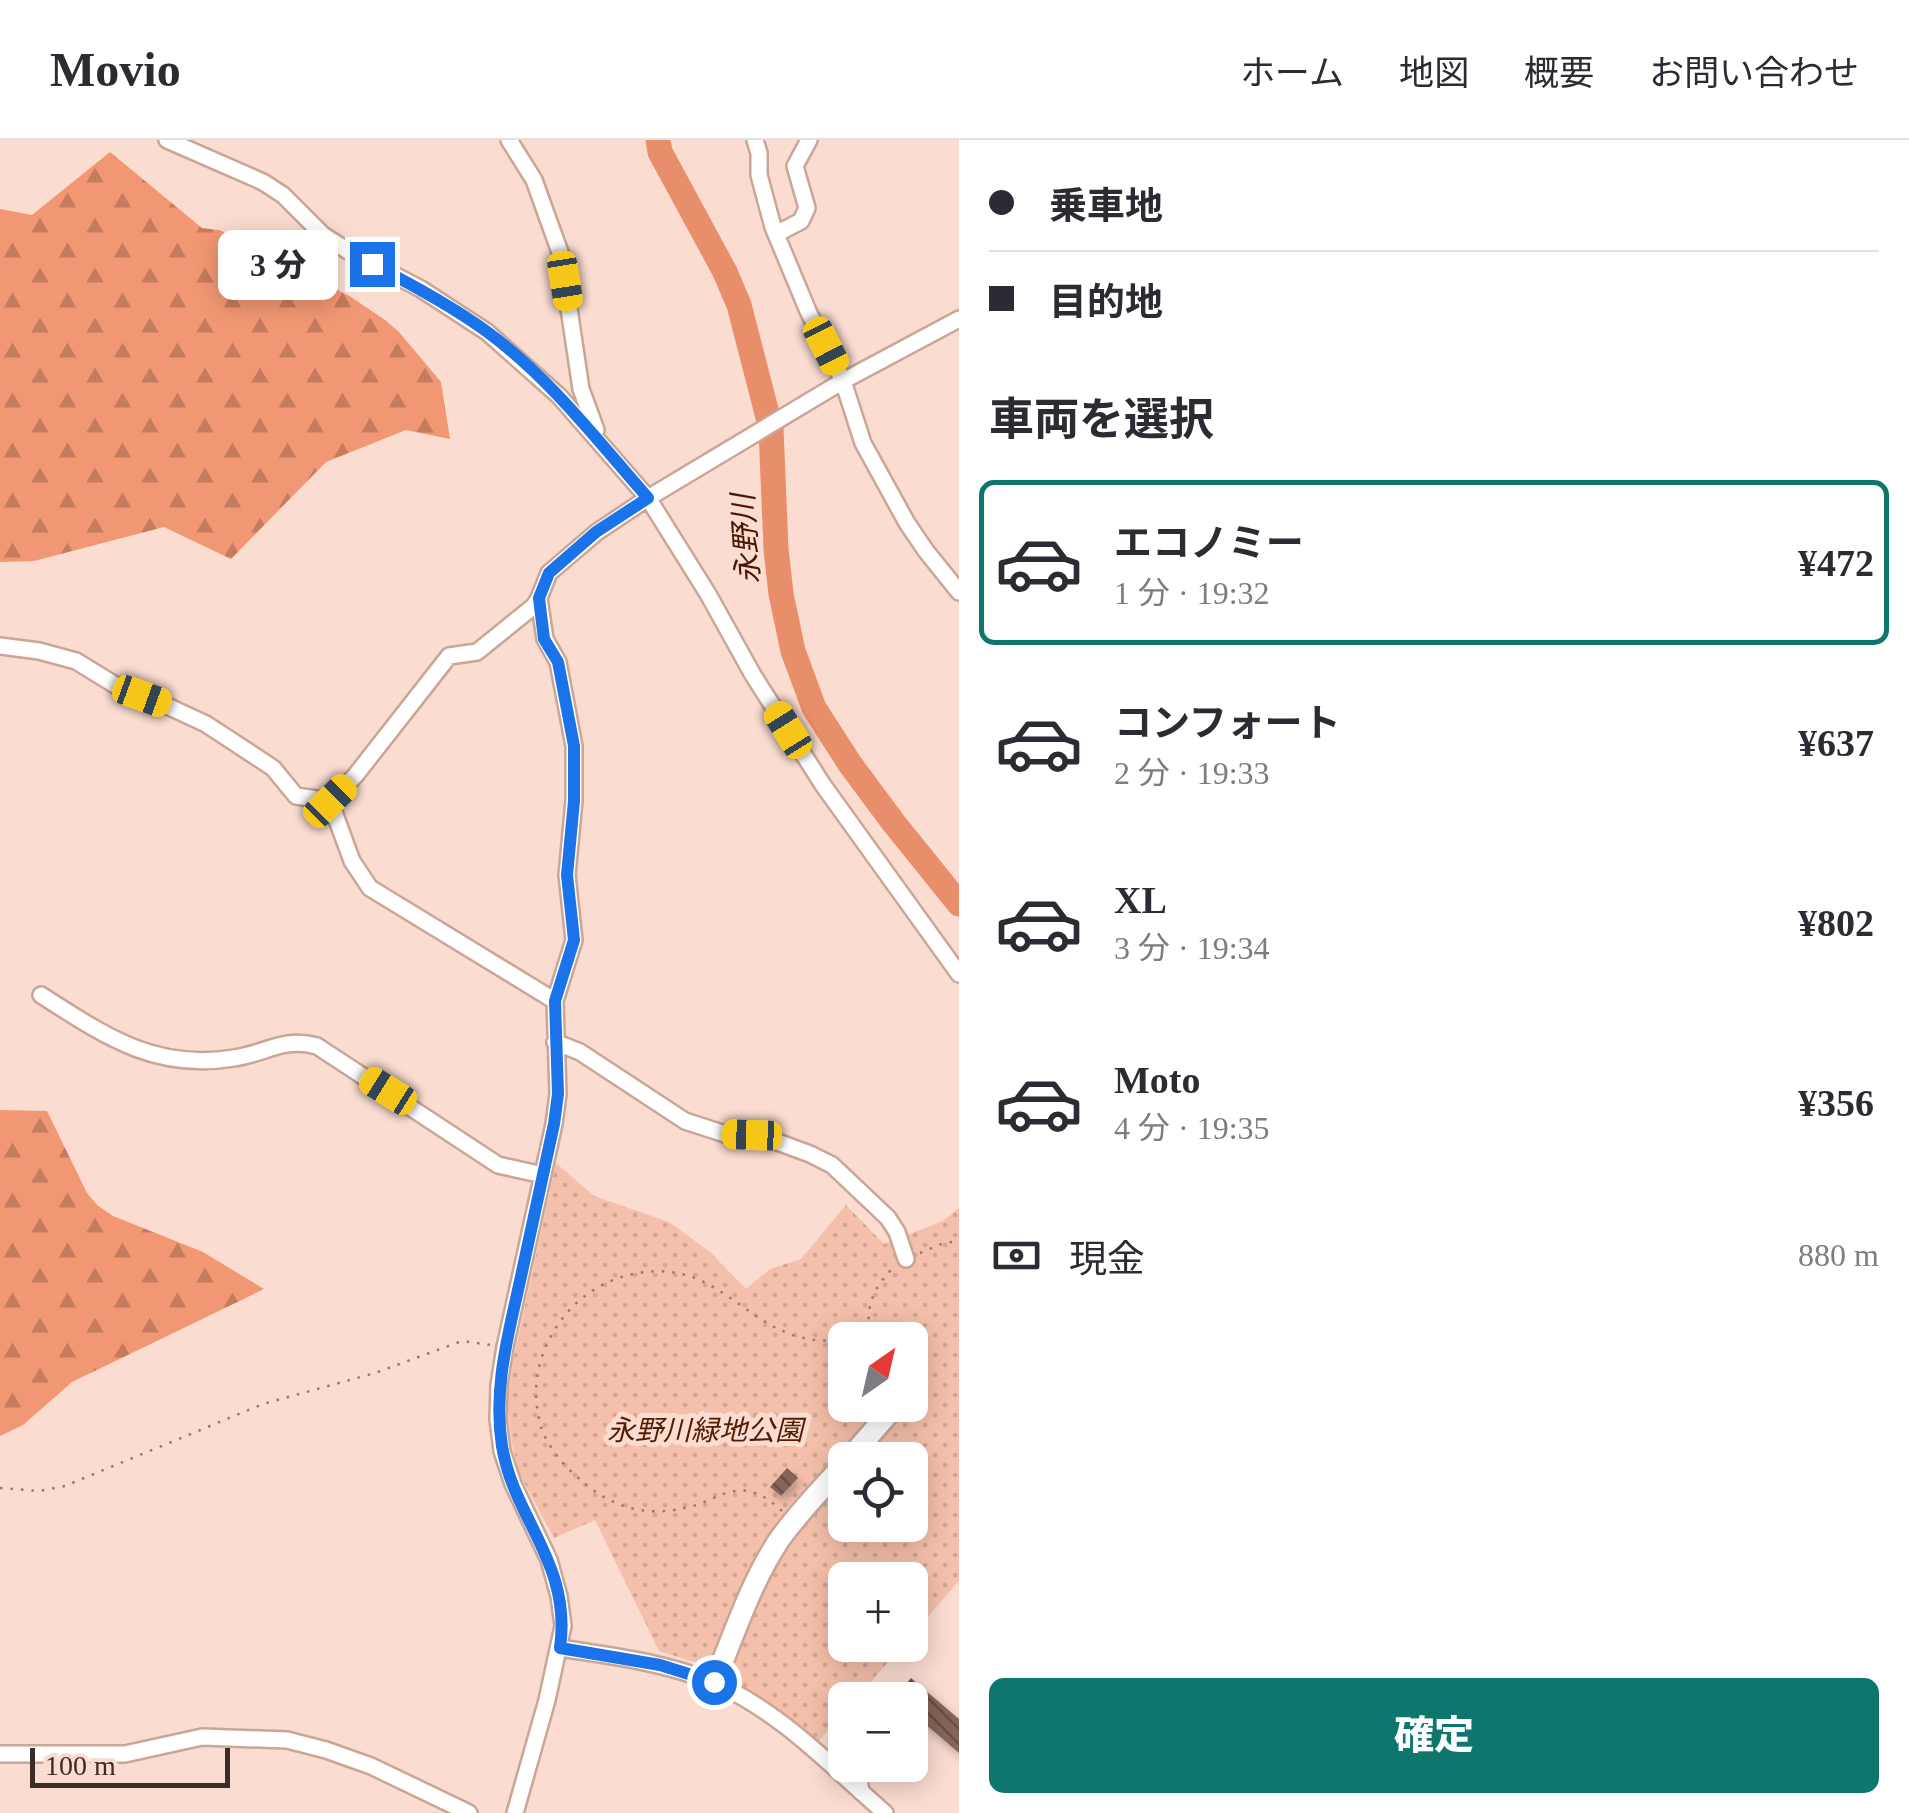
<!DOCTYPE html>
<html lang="ja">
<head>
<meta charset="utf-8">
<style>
  body { margin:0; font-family:"Times New Roman","Noto Sans JP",serif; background:#f2f2f3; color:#2b2b33; height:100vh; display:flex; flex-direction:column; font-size:38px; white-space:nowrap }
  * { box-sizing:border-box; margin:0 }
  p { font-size:32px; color:#7c7c81 }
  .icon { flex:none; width:55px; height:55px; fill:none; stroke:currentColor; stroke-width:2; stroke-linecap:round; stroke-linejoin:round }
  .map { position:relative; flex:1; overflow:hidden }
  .side { display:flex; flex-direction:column; background:#fff; width:950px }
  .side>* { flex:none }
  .banner { display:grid; align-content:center; height:220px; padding:0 30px; background:#fff }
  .needle { width:65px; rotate:34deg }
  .tools { position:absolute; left:828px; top:1182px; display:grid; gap:20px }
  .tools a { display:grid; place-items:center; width:100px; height:100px; border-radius:15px; background:#fff; box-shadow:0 5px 25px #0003; font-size:50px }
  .scale { position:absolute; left:30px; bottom:25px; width:200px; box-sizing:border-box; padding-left:10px; border:5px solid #3a2c27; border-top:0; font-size:28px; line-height:35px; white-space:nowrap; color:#3a2c27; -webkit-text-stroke:8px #fadcd1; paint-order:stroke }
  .end { position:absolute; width:45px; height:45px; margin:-22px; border:12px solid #1a73e8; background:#fff; box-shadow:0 0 0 5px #fff }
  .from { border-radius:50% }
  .bubble { position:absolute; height:70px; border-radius:15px; background:#fff; box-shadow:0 5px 25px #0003; font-size:32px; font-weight:800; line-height:70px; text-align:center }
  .car { position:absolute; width:30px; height:60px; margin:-30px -15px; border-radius:12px; box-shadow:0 0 8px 2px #0007; background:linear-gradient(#f5c518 24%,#345 0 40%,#f5c518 0 76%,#345 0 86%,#f5c518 0) }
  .banner b { display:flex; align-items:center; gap:35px; height:95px; font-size:38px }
  .banner b+b { border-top:2px solid #e1e1e2 }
  .banner i { width:25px; height:25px; background:#2b2b33 }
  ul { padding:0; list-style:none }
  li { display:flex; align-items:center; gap:30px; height:165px; margin:0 20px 15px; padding:0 10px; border:5px solid transparent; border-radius:15px }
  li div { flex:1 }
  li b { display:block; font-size:38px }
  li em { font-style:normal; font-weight:800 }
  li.on { border-color:#0f766e }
  li>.icon { width:90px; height:90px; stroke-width:1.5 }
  h2 { padding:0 30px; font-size:45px; line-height:120px }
  .pay { display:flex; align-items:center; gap:25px; height:110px; padding:0 30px; font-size:38px }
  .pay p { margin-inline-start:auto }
  .button { display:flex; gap:20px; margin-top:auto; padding:20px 30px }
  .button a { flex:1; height:115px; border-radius:15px; background:#0f766e; color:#fff; font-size:40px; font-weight:800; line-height:115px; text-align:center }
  header { display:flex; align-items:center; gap:60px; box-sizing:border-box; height:140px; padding:0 50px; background:#fff; border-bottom:2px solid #e1e1e2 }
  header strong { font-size:48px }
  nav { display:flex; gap:55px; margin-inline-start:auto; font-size:35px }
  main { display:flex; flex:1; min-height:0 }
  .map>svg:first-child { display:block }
  .grass { fill:url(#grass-dots); fill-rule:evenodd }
  .forest { fill:url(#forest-firs) }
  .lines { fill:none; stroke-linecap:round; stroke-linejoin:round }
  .river { stroke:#e88e6b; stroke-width:25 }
  .building { fill:url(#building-back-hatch); filter:url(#shadow) }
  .street-casing { stroke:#c9a698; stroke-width:20 }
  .secondary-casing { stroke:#c9a698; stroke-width:25 }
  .path { stroke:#917c74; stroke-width:2.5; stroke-dasharray:2.5 8; stroke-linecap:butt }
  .street { stroke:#fff; stroke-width:15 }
  .secondary { stroke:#fff; stroke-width:20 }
  .route { stroke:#1a73e8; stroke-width:12 }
  .labels { text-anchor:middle; stroke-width:10; stroke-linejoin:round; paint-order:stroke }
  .park-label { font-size:28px; font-style:italic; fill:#531b01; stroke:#fadcd1 }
  .water-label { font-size:30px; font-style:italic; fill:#4c1500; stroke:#fadcd1 }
</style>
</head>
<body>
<header>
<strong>Movio</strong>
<nav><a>ホーム</a><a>地図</a><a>概要</a><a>お問い合わせ</a></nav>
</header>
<main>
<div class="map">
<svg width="959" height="1673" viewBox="0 0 959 1673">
  <defs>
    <pattern id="grass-dots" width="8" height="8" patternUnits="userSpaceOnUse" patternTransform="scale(2.5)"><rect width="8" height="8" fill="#f5c0ab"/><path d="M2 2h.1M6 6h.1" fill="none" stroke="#d3a593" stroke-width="1.8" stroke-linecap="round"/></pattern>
    <pattern id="forest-firs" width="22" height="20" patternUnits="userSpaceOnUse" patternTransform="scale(2.5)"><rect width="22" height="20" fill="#f29773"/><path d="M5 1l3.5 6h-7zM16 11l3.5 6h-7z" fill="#c57b5e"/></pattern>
    <pattern id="building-back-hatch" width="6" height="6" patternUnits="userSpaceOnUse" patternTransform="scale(2.5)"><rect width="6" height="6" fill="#856559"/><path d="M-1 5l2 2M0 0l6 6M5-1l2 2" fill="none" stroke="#684f46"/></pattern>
    <filter id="shadow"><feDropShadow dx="3" dy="5.5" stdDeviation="5" flood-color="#0004"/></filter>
  </defs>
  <rect width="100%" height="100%" fill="#fadcd1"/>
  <path class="grass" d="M556 1023 594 1056 669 1082 710 1112 746 1149 770 1129 801 1119 846 1065 884 1104 943 1081 959 1068V1441L910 1497V1440H845V1505H903L855 1560H845V1572L816 1604C781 1576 746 1545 705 1526 690 1520 674 1516 659 1511L595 1380 554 1398 520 1335 512 1304 507 1262 513 1221ZM845 1200H910V1265H845ZM845 1320H910V1385H845Z"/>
  <path class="forest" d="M110 12 202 88 219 90 243 100 351 157 385 180 399 192 441 242 450 299 406 290 326 322 231 419 164 387 34 421 0 422V69L32 75Z
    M0 970 47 971 87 1053 97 1065 113 1076 203 1112 264 1149 72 1242 23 1285 0 1296Z"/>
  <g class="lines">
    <path class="river" d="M658 0 660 12 725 132 739 165 771 289 776 409 781 454 793 511 814 568 850 624 893 682 959 764"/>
  </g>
  <path class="building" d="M787 1328 798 1338 781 1356 770 1347Z
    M911 1538 959 1579V1613L910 1571V1560H893Z"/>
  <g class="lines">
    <g class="street-casing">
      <path id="street" d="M167 0 263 42 283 55 323 95 348 111 421 149 487 192 559 256 648 358 708 454 753 535 823 645 959 834
        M509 0 534 40 561 115 581 249 596 290
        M755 0 759 13V35L773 87 808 171 843 241 863 303 907 383 926 411 959 452
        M776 94 801 81 807 68 795 26 809 0
        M0 506 39 511 76 521 120 548 163 564 206 584 273 628 296 656 330 661
        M330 661 355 636 449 516 477 512 534 466 539 458 549 433 597 392 648 358 843 241 959 179
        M330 661 352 721 370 748 555 861
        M41 855C105 896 155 931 234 918 267 913 283 897 317 906L498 1025 543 1035
        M555 902 580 912 685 981 728 995H752L772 1000 810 1014 832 1025 888 1078 897 1092 906 1119
        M560 1508C611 1516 664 1522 712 1542 778 1569 832 1627 885 1673
        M0 1614H125L202 1597 287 1600 326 1610 371 1626 469 1673
        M857 1625 861 1652
        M515 1673 547 1560 563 1486 559 1456 549 1420 513 1344 502 1311 498 1279 499 1245 505 1207 554 984 558 954 555 861 574 800 567 735 574 661V606L558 522 545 499 539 458"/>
    </g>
    <g class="secondary-casing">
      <path id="secondary" d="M848 1320 889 1273
        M714 1543C734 1495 750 1444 779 1400 798 1373 823 1348 845 1323"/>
    </g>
    <path class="path" d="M920 1113 944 1103 959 1101
      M872 1200C863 1169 873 1147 895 1126
      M0 1348 39 1351 65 1346 263 1264 375 1233 462 1201 491 1205
      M782 1371C769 1359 754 1348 735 1351 721 1353 707 1362 693 1366 646 1379 610 1368 575 1335 559 1321 543 1300 539 1279 531 1243 540 1208 562 1179 594 1136 656 1118 704 1142 736 1158 762 1186 796 1196 822 1204 844 1200 870 1195"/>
    <use href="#street" class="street"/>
    <use href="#secondary" class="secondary"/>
  </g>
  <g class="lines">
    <path class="route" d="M372 124C411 144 450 165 486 191 549 237 597 300 648 358L596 392 549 433 539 458 544 499 558 522 574 606V661L567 735 574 800 555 861 558 954 554 984C543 1036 531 1089 520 1141 508 1196 493 1249 502 1306 514 1380 572 1423 560 1508L660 1525 714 1542"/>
  </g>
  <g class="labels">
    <g class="park-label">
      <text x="705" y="1300">永野川緑地公園</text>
    </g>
    <g class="water-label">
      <text transform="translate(746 399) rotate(-94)" y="10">永野川</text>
    </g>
  </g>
</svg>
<div class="tools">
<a><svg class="needle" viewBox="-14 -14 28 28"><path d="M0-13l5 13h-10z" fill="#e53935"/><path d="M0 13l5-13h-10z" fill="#7c7c81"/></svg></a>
<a><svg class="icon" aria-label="locate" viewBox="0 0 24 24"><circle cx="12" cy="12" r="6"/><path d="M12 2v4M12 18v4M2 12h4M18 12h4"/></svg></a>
<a>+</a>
<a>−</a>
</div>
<div class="scale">100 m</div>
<i class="end from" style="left:714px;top:1542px"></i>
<i class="end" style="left:372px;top:124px"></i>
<div class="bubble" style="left:218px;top:90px;width:120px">3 分</div>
<i class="car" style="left:565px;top:141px;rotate:171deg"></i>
<i class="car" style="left:826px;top:206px;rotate:153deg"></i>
<i class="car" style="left:142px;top:556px;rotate:110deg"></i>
<i class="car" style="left:788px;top:590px;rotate:328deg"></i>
<i class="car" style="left:330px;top:661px;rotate:45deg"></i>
<i class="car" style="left:388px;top:951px;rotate:302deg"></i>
<i class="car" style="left:752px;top:995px;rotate:272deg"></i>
</div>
<section class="side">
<div class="banner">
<b><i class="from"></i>乗車地</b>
<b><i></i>目的地</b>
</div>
<h2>車両を選択</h2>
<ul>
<li class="on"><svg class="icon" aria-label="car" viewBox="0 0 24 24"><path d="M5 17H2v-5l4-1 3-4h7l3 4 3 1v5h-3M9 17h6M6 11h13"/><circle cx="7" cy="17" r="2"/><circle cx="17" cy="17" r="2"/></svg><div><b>エコノミー</b><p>1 分 · 19:32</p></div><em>¥472</em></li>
<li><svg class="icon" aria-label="car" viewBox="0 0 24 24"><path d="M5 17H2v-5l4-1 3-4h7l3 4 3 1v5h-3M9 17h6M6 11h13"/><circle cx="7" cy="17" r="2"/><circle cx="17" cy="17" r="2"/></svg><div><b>コンフォート</b><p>2 分 · 19:33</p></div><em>¥637</em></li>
<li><svg class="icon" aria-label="car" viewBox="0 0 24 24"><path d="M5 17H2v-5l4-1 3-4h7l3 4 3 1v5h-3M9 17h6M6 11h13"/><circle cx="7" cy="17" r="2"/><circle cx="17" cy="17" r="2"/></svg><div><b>XL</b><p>3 分 · 19:34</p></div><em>¥802</em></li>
<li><svg class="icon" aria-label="car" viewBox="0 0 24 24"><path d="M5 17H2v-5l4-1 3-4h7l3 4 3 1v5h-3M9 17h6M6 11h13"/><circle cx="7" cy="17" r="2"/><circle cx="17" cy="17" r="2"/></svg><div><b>Moto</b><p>4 分 · 19:35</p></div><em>¥356</em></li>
</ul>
<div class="pay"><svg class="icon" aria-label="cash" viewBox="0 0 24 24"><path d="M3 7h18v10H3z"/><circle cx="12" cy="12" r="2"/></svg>現金<p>880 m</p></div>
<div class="button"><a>確定</a></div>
</section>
</main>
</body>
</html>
